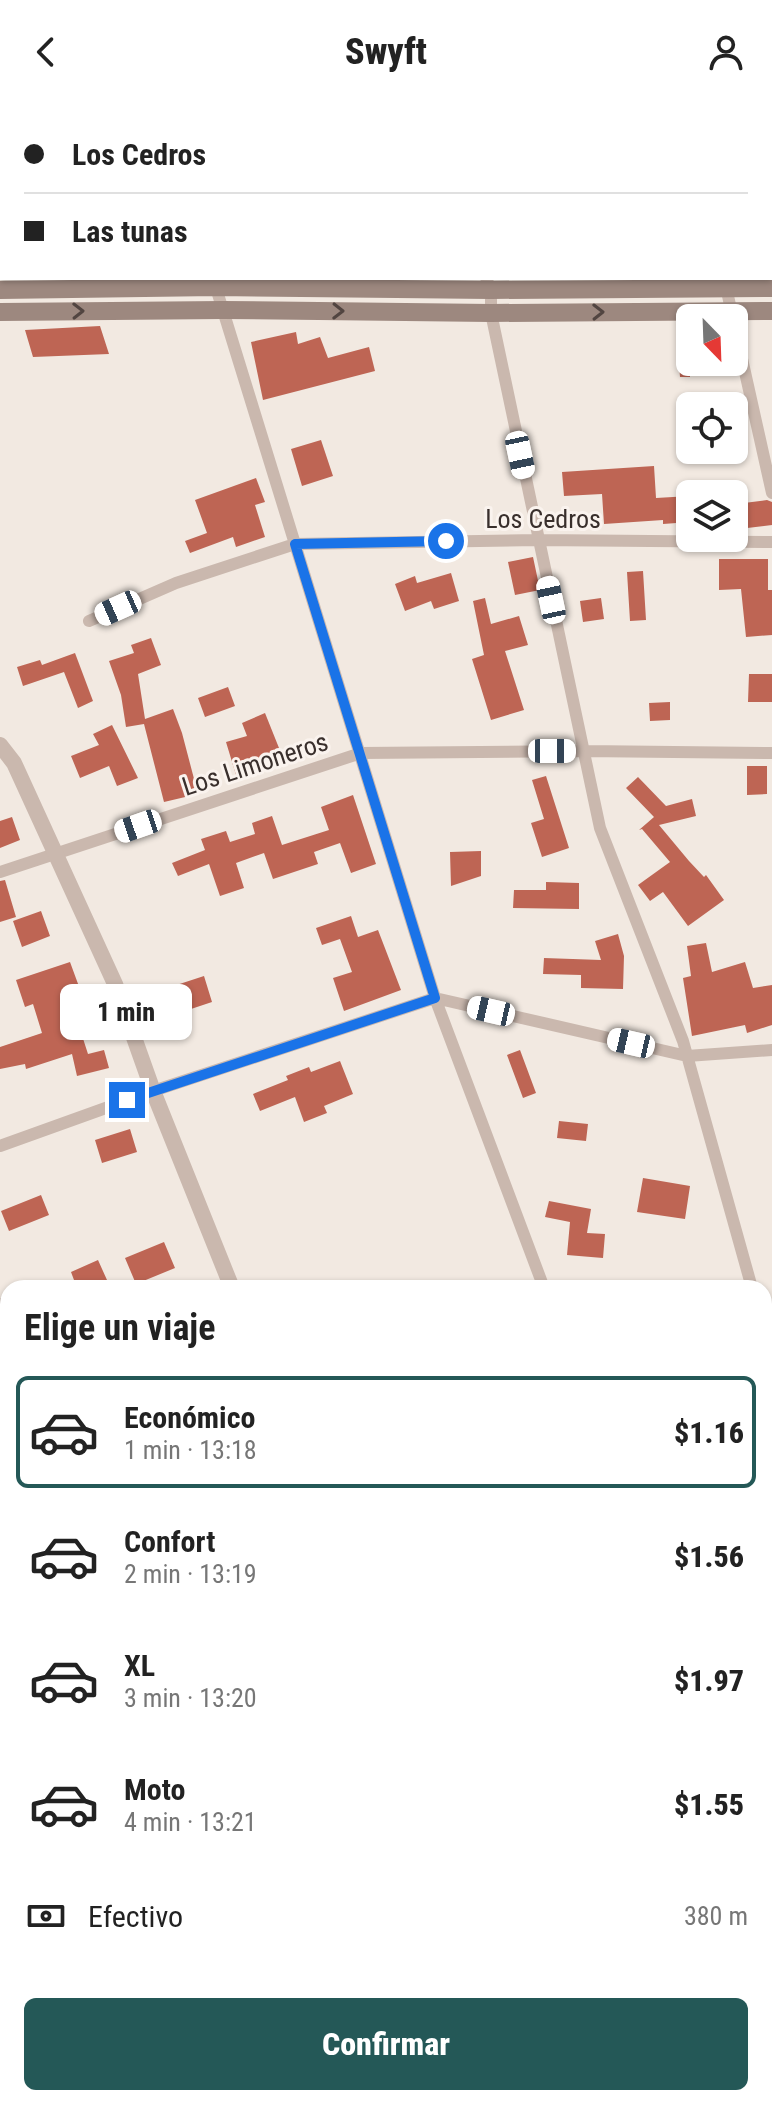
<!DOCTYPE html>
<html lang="es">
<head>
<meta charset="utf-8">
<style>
  body { margin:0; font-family:"Roboto Condensed",sans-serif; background:#f2f2f2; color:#222; height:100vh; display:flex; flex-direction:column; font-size:30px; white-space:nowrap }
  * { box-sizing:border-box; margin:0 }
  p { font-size:26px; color:#767676 }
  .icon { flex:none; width:44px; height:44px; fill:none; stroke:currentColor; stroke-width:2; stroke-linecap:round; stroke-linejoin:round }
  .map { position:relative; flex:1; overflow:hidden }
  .details { position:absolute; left:0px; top:1176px; width:772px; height:826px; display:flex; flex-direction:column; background:#fff; border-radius:24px 24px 0 0; box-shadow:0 2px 6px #0004 }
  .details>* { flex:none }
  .top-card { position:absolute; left:0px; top:0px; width:772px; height:176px; box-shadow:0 2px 6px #0004; display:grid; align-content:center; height:176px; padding:0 24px; background:#fff }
  .needle { width:52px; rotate:157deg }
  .buttons { position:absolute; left:676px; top:200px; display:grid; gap:16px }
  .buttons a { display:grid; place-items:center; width:72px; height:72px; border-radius:12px; background:#fff; box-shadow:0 2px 6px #0004; font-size:40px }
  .end { position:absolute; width:36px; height:36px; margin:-18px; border:10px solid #1a73e8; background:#fff; box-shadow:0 0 0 4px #fff }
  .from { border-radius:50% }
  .bubble { position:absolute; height:56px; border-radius:12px; background:#fff; box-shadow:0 2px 6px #0004; font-size:26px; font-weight:800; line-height:56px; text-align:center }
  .car { position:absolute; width:24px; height:48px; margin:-24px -12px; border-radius:10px; box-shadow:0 0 6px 2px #0007; background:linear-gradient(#fff 24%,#345 0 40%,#fff 0 76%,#345 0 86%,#fff 0) }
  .top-card b { display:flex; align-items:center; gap:28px; height:76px; font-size:30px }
  .top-card b+b { border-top:2px solid #e0e0e0 }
  .top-card i { width:20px; height:20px; background:#222 }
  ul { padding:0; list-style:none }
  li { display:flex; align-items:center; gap:24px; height:112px; margin:0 16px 12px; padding:0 8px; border:4px solid transparent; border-radius:12px }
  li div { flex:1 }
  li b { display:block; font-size:30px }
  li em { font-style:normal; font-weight:800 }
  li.selected { border-color:#245857 }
  li>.icon { width:72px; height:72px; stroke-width:1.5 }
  h2 { padding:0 24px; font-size:36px; line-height:96px }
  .pay { display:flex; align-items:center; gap:20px; height:88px; padding:0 24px; font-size:30px }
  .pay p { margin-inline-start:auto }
  .button { display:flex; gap:16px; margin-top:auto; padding:16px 24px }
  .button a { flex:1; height:92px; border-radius:12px; background:#245857; color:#fff; font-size:32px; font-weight:800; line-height:92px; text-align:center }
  header { display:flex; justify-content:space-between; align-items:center; height:104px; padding:0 24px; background:#fff; font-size:36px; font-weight:800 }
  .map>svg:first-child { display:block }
  .building { fill:#be6554 }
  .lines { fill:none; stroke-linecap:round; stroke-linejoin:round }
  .minor { stroke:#cab8ae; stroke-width:12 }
  .tertiary { stroke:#cab8ae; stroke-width:16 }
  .secondary { stroke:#9d887f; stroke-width:18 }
  .oneway { stroke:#524541 }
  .route { stroke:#1a73e8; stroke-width:10 }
  .labels { text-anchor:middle; stroke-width:6; stroke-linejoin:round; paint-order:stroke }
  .street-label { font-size:26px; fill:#392f2c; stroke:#faf3ee }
</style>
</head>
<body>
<header><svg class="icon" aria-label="back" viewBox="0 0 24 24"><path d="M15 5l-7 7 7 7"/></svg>Swyft<svg class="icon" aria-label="person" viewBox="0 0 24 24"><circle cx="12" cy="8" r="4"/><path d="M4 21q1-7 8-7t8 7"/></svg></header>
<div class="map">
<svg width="772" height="2001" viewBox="0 0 772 2001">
  <rect width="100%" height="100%" fill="#f2e9e1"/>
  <path class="building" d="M100 222 109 250 33 253 25 226Z
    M296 228 298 240 320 233 328 254 369 243 375 267 263 296 251 238Z
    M690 232V273H680L677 233Z
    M321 336 333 372 302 382 291 345Z
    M654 362 656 394 690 392V418L663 420V416L604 420 602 390 564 392 562 368Z
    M256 374 265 398 255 401 265 433 236 443 233 433 190 449 185 437 207 429 195 396Z
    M767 396 772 398V421L739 425 736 400Z
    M533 453 540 486 515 491 508 458Z
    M719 455H768V486H772V531L746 533 741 485 719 486Z
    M643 467 646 516 630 517 627 468Z
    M451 469 459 497 434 505 431 497 405 507 395 480 415 472 417 479Z
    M485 494 491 520 519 512 528 541 505 547 524 606 491 616 472 555 484 551 473 497Z
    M601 494 604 515 583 518 580 497Z
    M151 534 161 561 138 570 145 615 173 605 182 629 198 690 164 698 144 620 126 623 121 591 109 557 134 549 131 541Z
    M75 549 93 597 78 604 64 568 23 582 17 563 40 556 42 561Z
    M749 570H772V598H748Z
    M228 583 235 602 205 613 198 594Z
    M670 598V616L650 617 649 599Z
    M265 609 281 649 251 661 253 666 236 671 226 638 247 632 242 619Z
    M112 621 138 674 117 682 109 662 80 674 71 652 99 641 93 630Z
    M747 662H767V690L747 691Z
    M546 672 569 744 542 753 531 719 544 715 532 676Z
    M638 673 666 702 692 695 696 712 659 721 689 757 704 773 706 771 724 796 688 822 663 788 650 797 638 781 670 758 642 725 639 726 654 713 626 684Z
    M353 691 376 760 351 769 340 739 314 748 318 760 273 775 264 749 236 759 244 784 220 792 209 760 178 772 172 759 205 746 201 735 226 727 230 738 255 730 252 719 272 712 282 741 329 726 321 703Z
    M12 713 20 736 0 744V717Z
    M481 747V772L451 782 450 748Z
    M5 776 16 813 0 818V777Z
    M546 778 579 779V805L513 804 514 786H546Z
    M41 807 50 832 22 843 13 817Z
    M351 812 358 833 378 826 401 886 344 907 333 874 352 868 340 835 322 841 316 824Z
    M618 830 624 852 623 885 581 884V871L543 870 544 854 601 856 595 837Z
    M706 839 712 868 745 858 753 884 772 881V921L747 929 745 921 692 932 683 874 691 872 687 842Z
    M70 858 81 888 92 883 101 906 77 916 88 950 104 946 109 964 77 972 72 950 26 965 25 960 0 965V943L42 929 33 900 25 903 16 876Z
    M204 872 212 898 158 916 149 890Z
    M520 946 536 989 523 994 507 951Z
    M340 957 353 990 324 1002 327 1009 304 1018 295 993 260 1007 253 990 288 976 286 972 309 963 311 968Z
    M559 1017 588 1020 586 1037 557 1034Z
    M130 1025 137 1048 102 1059 95 1036Z
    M643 1074 690 1082 685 1115 637 1108Z
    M41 1091 49 1111 9 1127 1 1107Z
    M549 1097 591 1105 587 1129 605 1130 603 1154 567 1151 570 1118 545 1113Z
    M164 1138 175 1164 136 1180 125 1154Z
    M98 1156 107 1176 89 1184H77L71 1168Z"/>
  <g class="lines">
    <path class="minor" d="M161 0 162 2
      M420 0V2
      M652 0 653 2
      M213 174 435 894 544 1184
      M486 174 491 186V209L600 724 683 937 752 1184
      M724 174 772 389
      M89 517 176 479 295 440 537 436 772 438
      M0 768 361 649 584 647 772 649
      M0 1042 153 987 435 894 687 952 772 946
      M0 1200 8 1222
      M764 1221 772 1246
      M0 1296H8
      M764 1373 772 1372
      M0 1489H8
      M764 1639 772 1637
      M0 1676 8 1675
      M764 1903 772 1900
      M452 1994 453 2001
      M747 1994 748 2001
      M44 2001 45 1994
      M304 2001 334 1994"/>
    <path class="tertiary" d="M0 641 14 659 115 880 153 987 232 1184
      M298 2001 299 1994"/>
    <path class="secondary" d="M0 186 216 183 491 186 772 184
      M0 208 223 206 491 209 772 207"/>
  </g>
  <defs><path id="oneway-chevron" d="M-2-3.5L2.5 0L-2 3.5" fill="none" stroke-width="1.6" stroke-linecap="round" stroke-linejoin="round" transform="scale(2)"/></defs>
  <g class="oneway">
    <use href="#oneway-chevron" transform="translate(78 207) rotate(-1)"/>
    <use href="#oneway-chevron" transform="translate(338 207) rotate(1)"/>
    <use href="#oneway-chevron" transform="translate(598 208) rotate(-1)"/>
  </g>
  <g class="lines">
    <path class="route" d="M127 996 435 894 295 440 446 437"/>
  </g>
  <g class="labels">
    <g class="street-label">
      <text x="543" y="424">Los Cedros</text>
      <text transform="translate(255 660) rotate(-18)" y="9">Los Limoneros</text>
    </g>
  </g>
</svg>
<div class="buttons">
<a><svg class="needle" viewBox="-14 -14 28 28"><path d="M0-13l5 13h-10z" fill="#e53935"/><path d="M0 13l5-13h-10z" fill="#767676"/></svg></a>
<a><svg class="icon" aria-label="locate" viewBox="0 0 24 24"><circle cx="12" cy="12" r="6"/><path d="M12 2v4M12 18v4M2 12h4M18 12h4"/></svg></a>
<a><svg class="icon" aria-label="layers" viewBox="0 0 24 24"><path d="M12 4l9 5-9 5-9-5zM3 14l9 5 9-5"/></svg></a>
</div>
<i class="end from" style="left:446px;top:437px"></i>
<i class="end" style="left:127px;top:996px"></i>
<div class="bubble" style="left:60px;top:880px;width:132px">1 min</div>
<i class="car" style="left:520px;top:351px;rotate:168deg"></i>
<i class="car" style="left:551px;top:496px;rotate:348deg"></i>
<i class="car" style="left:118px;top:504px;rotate:246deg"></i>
<i class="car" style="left:552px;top:647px;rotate:90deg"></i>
<i class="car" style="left:138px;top:722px;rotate:251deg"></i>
<i class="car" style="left:491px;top:907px;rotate:283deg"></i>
<i class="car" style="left:631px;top:939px;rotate:283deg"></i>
<div class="top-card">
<b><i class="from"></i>Los Cedros</b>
<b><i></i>Las tunas</b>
</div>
<section class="details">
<h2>Elige un viaje</h2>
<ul>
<li class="selected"><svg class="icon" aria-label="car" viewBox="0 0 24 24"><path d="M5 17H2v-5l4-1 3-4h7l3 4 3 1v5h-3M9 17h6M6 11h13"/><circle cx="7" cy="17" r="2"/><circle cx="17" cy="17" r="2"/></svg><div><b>Económico</b><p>1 min · 13:18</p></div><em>$1.16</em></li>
<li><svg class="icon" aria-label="car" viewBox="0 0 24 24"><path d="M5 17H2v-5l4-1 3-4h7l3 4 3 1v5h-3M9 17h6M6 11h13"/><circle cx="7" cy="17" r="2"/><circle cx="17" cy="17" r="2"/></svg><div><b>Confort</b><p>2 min · 13:19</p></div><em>$1.56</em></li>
<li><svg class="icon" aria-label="car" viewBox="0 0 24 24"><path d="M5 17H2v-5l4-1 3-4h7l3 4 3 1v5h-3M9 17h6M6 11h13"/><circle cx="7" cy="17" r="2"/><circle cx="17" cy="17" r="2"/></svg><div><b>XL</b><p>3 min · 13:20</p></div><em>$1.97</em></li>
<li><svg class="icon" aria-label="car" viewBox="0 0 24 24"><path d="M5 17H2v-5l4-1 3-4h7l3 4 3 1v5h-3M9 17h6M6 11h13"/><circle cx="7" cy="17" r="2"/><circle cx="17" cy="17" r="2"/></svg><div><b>Moto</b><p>4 min · 13:21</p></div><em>$1.55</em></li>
</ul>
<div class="pay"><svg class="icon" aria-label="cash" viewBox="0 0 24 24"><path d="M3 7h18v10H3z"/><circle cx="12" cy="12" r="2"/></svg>Efectivo<p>380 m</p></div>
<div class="button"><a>Confirmar</a></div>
</section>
</div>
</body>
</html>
